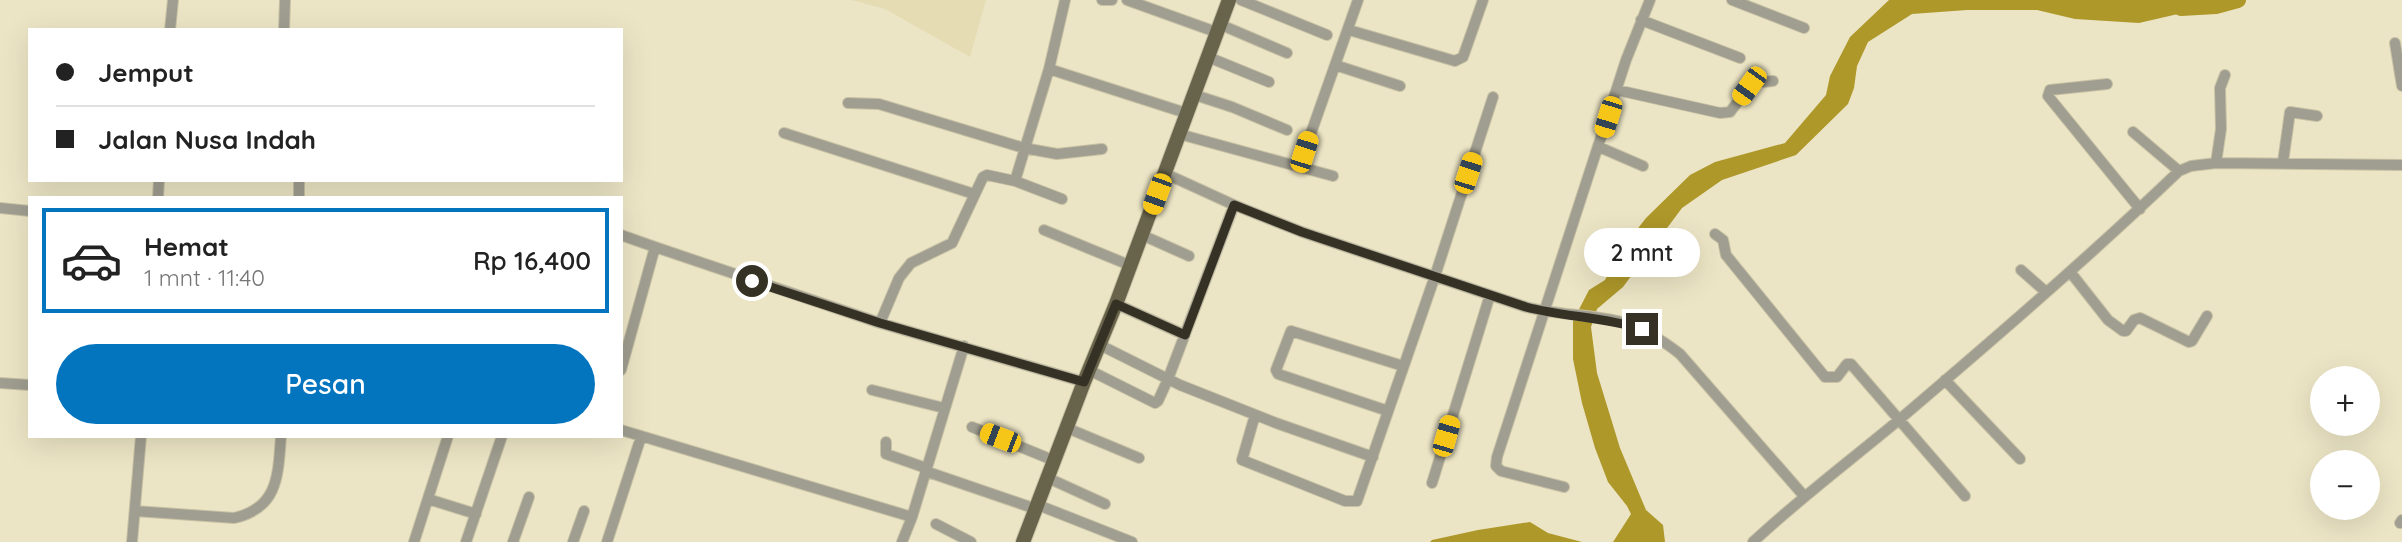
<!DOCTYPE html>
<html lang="id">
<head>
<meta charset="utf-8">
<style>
  body { margin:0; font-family:Quicksand,sans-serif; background:#f6f6f6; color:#222; height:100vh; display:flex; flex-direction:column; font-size:26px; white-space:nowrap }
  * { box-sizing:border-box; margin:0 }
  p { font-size:23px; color:#767676 }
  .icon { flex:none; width:38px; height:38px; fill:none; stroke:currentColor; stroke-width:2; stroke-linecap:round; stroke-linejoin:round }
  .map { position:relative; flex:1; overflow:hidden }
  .sheet { position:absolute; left:28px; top:196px; width:595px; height:242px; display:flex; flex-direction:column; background:#fff; border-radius:0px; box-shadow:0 7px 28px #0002 }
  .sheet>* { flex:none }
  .banner { position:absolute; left:28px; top:28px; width:595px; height:154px; border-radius:0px; box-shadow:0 7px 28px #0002; display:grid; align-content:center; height:154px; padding:0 28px; background:#fff }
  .controls { position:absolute; left:2310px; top:366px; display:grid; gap:14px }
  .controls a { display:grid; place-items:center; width:70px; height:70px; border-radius:50%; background:#fff; box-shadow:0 7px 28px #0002; font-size:35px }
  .end { position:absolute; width:32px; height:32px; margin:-16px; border:9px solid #353225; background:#fff; box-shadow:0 0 0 4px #fff }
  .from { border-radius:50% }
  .bubble { position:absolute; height:49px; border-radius:24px; background:#fff; box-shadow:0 7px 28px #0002; font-size:23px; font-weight:600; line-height:49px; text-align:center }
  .car { position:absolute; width:21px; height:42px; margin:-21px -10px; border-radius:9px; box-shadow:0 0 5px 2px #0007; background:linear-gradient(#f5c518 24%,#345 0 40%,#f5c518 0 76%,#345 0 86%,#f5c518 0) }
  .banner b { display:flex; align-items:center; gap:24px; height:66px; font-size:26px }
  .banner b+b { border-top:2px solid #e0e0e0 }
  .banner i { width:18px; height:18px; background:#222 }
  ul { padding:12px 0 0; list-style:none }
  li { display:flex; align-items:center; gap:21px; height:105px; margin:0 14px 10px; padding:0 14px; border:4px solid transparent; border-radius:0px }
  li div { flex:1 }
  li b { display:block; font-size:26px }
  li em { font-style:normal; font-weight:600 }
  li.active { border-color:#0375bf }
  li>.icon { width:63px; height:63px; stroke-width:1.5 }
  .cta { display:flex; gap:14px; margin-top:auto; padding:14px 28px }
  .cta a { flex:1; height:80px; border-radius:42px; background:#0375bf; color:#fff; font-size:28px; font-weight:600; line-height:80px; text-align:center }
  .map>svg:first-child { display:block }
  .built { fill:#e5dcb4 }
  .water { fill:#ae982a }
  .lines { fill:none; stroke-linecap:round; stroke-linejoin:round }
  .river { stroke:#ae982a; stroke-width:16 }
  .minor-casing { stroke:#c7c1a5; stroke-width:12 }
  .major-casing { stroke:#c7c1a5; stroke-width:16 }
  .minor { stroke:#a09e90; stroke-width:10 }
  .major { stroke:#68634b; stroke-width:14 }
  .route { stroke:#353225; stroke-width:9 }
</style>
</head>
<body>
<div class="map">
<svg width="2402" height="542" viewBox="0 0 2402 542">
  <rect width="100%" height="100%" fill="#ece5c5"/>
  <path class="built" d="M851 0H986L970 57 885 9Z"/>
  <path class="water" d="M1889 0H2216L2191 11 2139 23 2075 19 2037 10H1967L1912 14 1868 42 1857 66 1854 88 1848 104 1796 155 1722 180 1682 208 1623 287 1597 309 1591 327 1597 373 1620 448 1646 510 1663 525 1665 542H1613L1631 514 1627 506 1608 482 1595 448 1582 403 1573 359V321L1589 290 1605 280 1618 254 1646 218 1690 175 1715 162 1785 143 1826 95 1830 76 1850 37Z
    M1530 522 1548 533 1582 542H1430L1432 540 1478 530Z"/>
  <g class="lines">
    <path class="river" d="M2181 8 2216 6 2238 0"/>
    <g class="minor-casing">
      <path id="minor" d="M1102 0H1112
        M1127 0 1216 32
        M1241 0 1327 35
        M1732 0 1804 28
        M1641 20 1740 58
        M1219 24 1287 53
        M170 30 173 0
        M284 30 285 0
        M1349 30 1455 61 1463 57 1483 0
        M2395 43 2402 86
        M1208 57 1269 82
        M1335 65 1400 86
        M1049 69 1186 113
        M2107 84 2050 90 2048 96 2140 209
        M1617 90 1720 113 1730 112 1752 83 1773 81
        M1195 95 1232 107 1287 130
        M848 103 879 104 1024 148 1057 154 1102 149
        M2133 132 2179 171
        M784 133 974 194
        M1179 134 1333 176
        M1599 147 1643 166
        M2283 162 2290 112 2317 116
        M2216 163 2221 129 2220 88 2225 75
        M1299 167 1358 0
        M1164 173 1234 205 1302 232 1526 307C1556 315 1588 314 1618 321 1642 327 1661 339 1680 354L1804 496
        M158 198 159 180
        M299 198V180
        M1062 199 1015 181 1049 69 1065 0
        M0 208 30 211
        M1044 230 1129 265
        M1715 234 1723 240 1726 255 1825 377H1837L1847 364H1851L1965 496
        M621 235 655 247
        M1142 235 1189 256
        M2021 270 2046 292
        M2071 273 2108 320 2123 331H2126L2134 320 2140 318 2189 342 2192 341 2207 316
        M1116 304 1185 335
        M880 323 899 278 911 263 952 243 983 177 987 175 1015 181
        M1100 345 1180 385 1276 423 1373 457
        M621 370 655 247 880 323 1084 382
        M1089 370 1155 403 1158 401 1168 379 1234 205
        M1945 380 2020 459
        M0 383 30 385
        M872 390 944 408
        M1388 411 1278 374 1276 370 1291 331 1403 366
        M1255 415 1242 460 1345 501H1357L1435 276 1493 97
        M972 427 1055 461
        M1067 428 1139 458
        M621 430 912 517
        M886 442V454L926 468
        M925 471 1036 509
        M1048 478 1105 504
        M1432 483 1490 295
        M1564 487 1501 471 1496 466 1497 457 1626 60 1650 0
        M428 499 476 514
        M1038 505 1132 542
        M135 511 234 518C279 508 278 474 281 436
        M2400 523 2402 520
        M936 524 971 542
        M132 542 141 436
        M414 542 448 436
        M466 542 502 436
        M513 542 529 497
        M573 542 584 511
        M607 542 641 437
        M902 542 912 517 964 346
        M1753 542C1800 498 1851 460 1900 419 1995 338 2089 257 2179 171L2191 166 2216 163 2402 165"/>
    </g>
    <g class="major-casing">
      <path id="major" d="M1023 542 1084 382 1116 304 1229 0"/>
    </g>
    <use href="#minor" class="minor"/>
    <use href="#major" class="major"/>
  </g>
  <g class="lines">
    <path class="route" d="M752 281 880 323 1084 382 1116 304 1185 335 1234 205 1302 232 1526 307C1564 317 1604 317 1642 329"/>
  </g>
</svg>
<div class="controls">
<a>+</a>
<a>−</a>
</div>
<i class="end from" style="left:752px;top:281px"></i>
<i class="end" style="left:1642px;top:329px"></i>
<div class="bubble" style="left:1584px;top:228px;width:116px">2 mnt</div>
<i class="car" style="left:1749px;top:86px;rotate:216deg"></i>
<i class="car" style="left:1608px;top:117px;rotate:197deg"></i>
<i class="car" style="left:1304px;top:152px;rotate:18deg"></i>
<i class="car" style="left:1468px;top:173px;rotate:18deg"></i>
<i class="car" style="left:1157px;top:194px;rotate:200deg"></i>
<i class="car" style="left:1446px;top:436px;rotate:16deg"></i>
<i class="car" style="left:1000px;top:438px;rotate:291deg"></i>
<div class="banner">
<b><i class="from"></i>Jemput</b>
<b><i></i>Jalan Nusa Indah</b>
</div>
<section class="sheet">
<ul>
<li class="active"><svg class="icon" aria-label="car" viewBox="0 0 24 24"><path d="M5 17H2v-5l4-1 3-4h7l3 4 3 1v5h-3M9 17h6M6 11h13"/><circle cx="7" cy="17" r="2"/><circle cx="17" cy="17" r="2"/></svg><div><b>Hemat</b><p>1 mnt · 11:40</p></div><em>Rp 16,400</em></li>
</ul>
<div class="cta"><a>Pesan</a></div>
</section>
</div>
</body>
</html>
